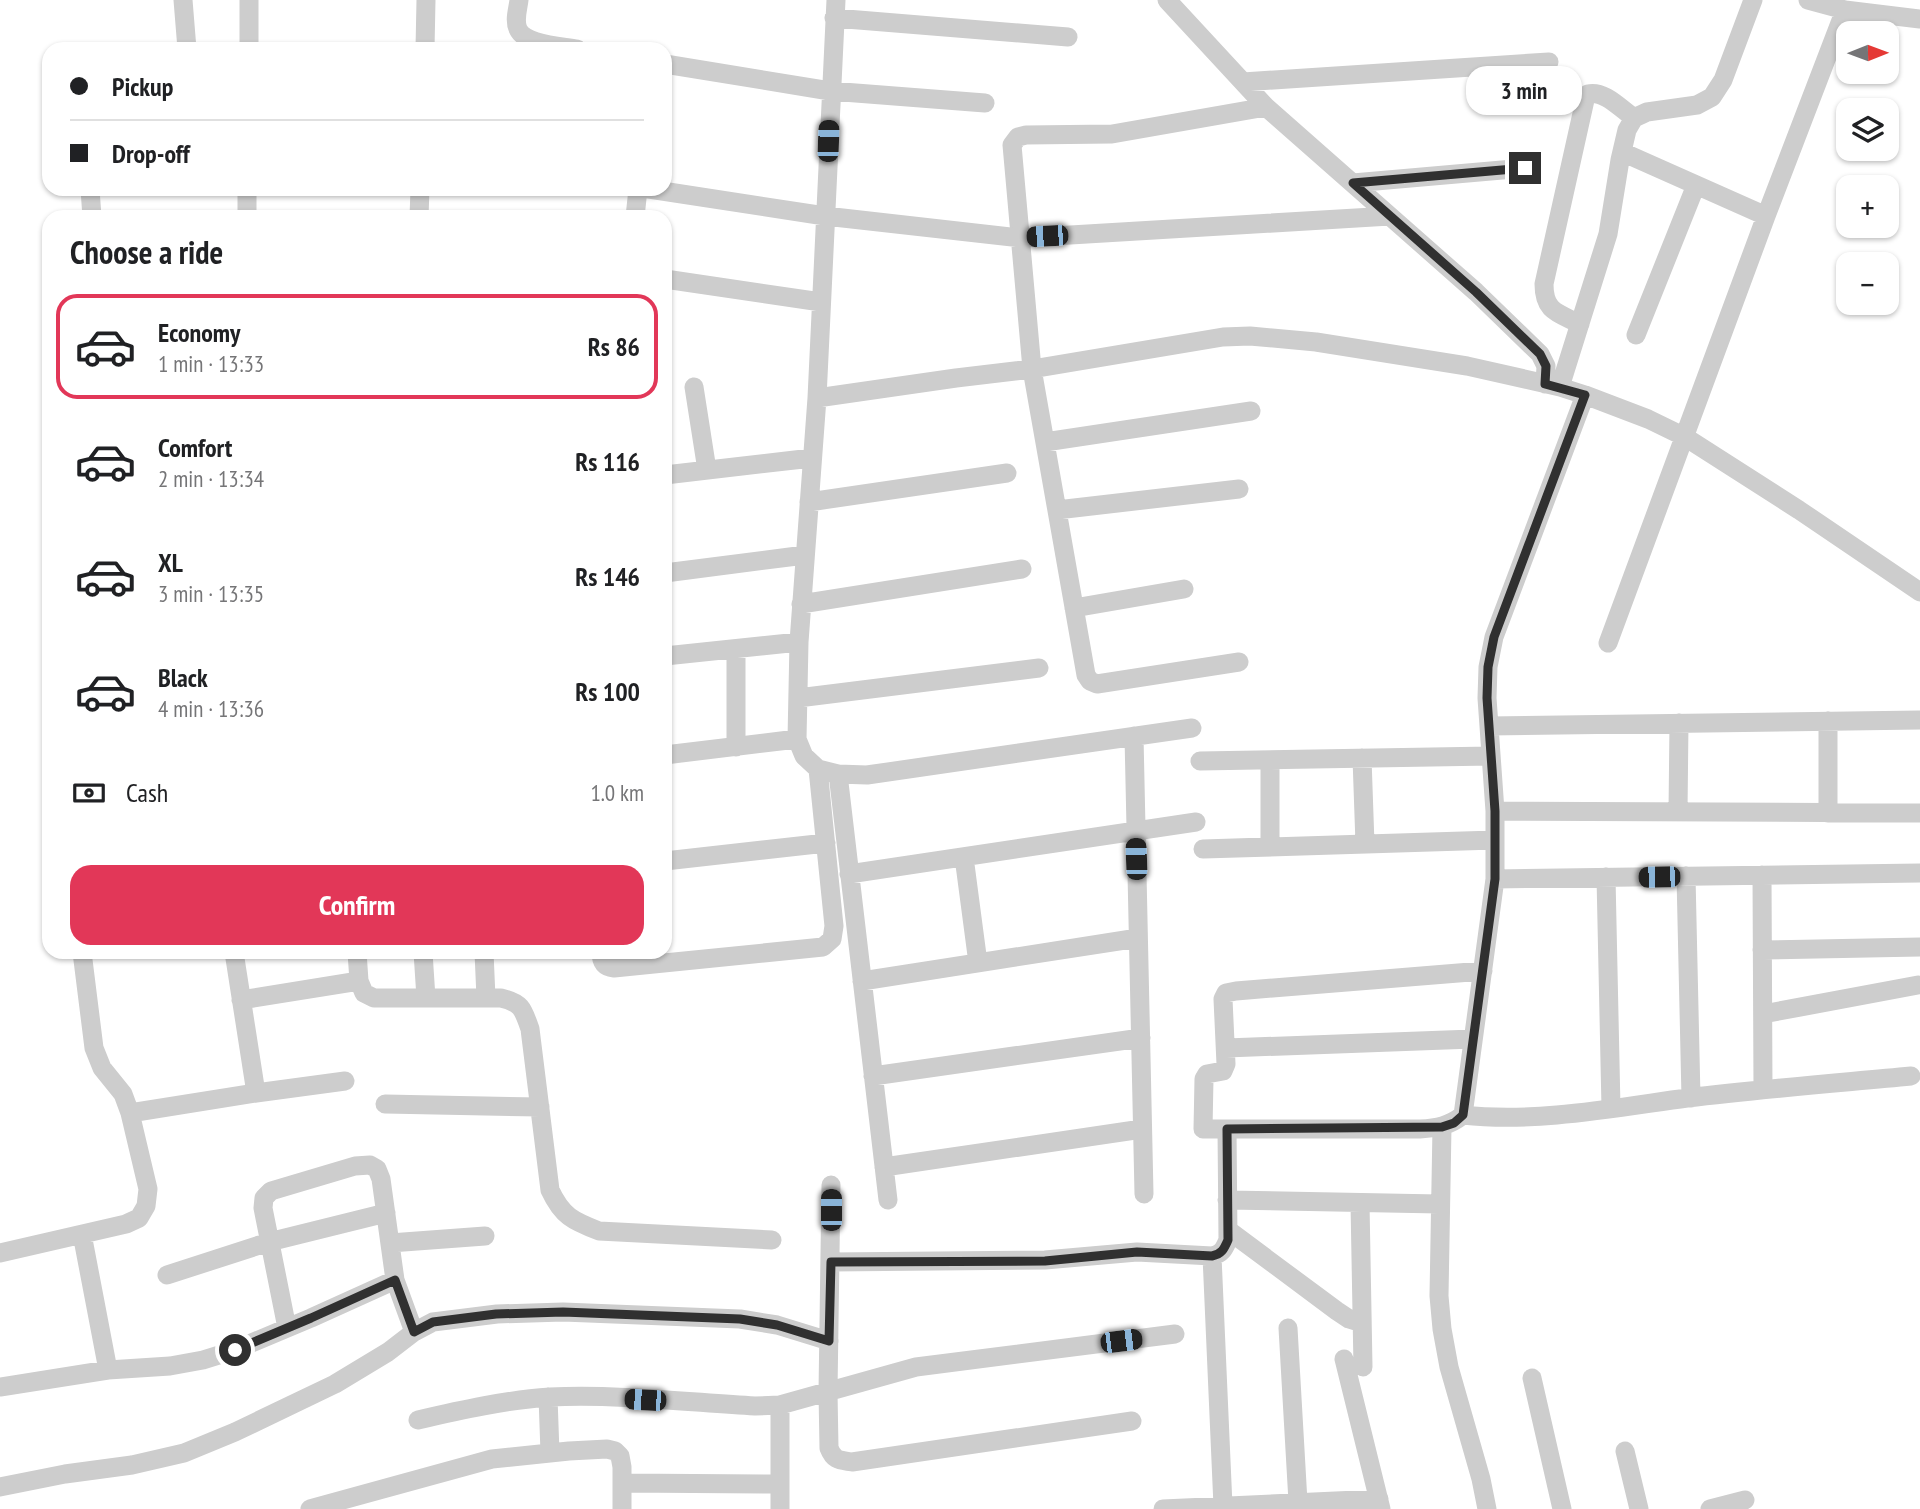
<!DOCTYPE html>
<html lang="en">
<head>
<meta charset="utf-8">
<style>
  body { margin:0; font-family:"PT Sans Narrow",sans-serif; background:#f6f6f6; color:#202124; height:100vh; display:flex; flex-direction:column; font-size:26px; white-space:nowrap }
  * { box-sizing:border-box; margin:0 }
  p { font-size:23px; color:#757577 }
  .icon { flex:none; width:38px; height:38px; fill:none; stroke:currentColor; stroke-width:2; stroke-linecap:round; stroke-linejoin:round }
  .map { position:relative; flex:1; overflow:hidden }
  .panel { position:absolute; left:42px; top:210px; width:630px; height:749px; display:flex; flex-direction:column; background:#fff; border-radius:21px; box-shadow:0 2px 5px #0004 }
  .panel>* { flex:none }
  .banner { position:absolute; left:42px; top:42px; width:630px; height:154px; border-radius:21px; box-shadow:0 2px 5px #0004; display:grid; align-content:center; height:154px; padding:0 28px; background:#fff }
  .needle { width:46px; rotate:89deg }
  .buttons { position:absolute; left:1836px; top:21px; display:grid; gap:14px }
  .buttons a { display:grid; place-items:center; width:63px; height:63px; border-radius:14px; background:#fff; box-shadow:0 2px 5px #0004; font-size:35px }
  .end { position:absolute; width:32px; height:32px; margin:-16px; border:9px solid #303030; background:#fff; box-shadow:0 0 0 4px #fff }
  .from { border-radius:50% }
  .bubble { position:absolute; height:49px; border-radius:21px; background:#fff; box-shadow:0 2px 5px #0004; font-size:23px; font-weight:700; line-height:49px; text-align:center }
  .car { position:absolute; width:21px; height:42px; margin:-21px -10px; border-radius:9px; box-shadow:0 0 5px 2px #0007; background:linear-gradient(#222 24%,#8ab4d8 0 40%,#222 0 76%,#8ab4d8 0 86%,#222 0) }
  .banner b { display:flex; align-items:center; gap:24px; height:66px; font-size:26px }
  .banner b+b { border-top:2px solid #e0e0e0 }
  .banner i { width:18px; height:18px; background:#202124 }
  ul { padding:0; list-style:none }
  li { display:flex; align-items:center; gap:21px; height:105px; margin:0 14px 10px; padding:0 14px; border:4px solid transparent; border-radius:21px }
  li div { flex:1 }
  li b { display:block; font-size:26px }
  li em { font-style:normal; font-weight:700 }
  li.active { border-color:#e23758 }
  li>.icon { width:63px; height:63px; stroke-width:1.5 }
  h2 { padding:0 28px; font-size:32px; line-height:84px }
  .pay { display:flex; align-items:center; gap:18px; height:77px; padding:0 28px; font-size:26px }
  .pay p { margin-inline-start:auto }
  .action { display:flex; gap:14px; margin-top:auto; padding:14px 28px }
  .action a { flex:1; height:80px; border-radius:21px; background:#e23758; color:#fff; font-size:28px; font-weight:700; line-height:80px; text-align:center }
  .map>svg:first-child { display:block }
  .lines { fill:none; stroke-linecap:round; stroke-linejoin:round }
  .minor { stroke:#cdcdcd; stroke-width:19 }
  .route { stroke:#303030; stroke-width:9 }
</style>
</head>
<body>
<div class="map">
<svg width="1920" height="1509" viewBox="0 0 1920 1509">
  <rect width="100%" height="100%" fill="#fff"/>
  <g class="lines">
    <path class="minor" d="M183 0 187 49
      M519 0C518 9 514 20 518 29 525 45 561 46 577 49
      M836 0 817 398 799 642 797 739 804 756 818 769 838 774 867 775 1192 728
      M1167 0 1266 107 1476 292 1540 354 1546 366 1545 384
      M1808 0 1845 10 1920 19
      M834 18 1068 37
      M249 49V0
      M425 49 426 0
      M665 64 830 91 985 103
      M1243 82 1549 62
      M1622 152 1766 216
      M1353 183 1525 168
      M90 189 92 217
      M649 189 825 216 1020 238 1390 216
      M247 217V189
      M419 217 420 189
      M635 217 638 189
      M665 279 821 302
      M1580 324C1558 313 1544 312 1544 284L1585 100 1588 94C1604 90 1621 109 1634 118
      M1636 335 1696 185
      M694 387 707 470
      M1560 387 1608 234 1620 160 1627 130 1634 118 1647 112 1697 105 1712 97 1723 80 1753 0
      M817 398 956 378 1032 369 1223 337 1250 336 1316 342 1467 366 1560 387 1585 395 1648 419 1685 437 1799 510 1920 592
      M1045 442 1251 411
      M665 475 812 458
      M809 502 1007 473
      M1057 510 1239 489
      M665 573 805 555
      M801 604 1022 569
      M1074 608 1184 589
      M1608 643 1766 216 1845 10
      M665 656 799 642
      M1239 662 1097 684 1090 681 1086 675 1032 369 1012 145 1018 137 1026 135 1112 134 1266 107
      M798 698 1039 668
      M1489 726 1920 720
      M1134 736 1144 1194
      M736 747V649
      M665 755 797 739
      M1362 758 1365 844
      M1270 760V847
      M1200 761 1491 756
      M838 774 888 1200
      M1495 811 1920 813
      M1678 812 1679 723
      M1828 813V721
      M1203 849 1495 840
      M964 857 978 963
      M665 861 826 843
      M849 874 1196 822
      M1762 875 1763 1089
      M1686 876 1691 1098
      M1606 877 1611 1108
      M1495 879 1920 873
      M1762 950 1920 947
      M234 952 256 1093
      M357 952 359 981 364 993 374 998H501C522 1003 523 1009 530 1029L550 1190C562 1216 573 1221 599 1231L772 1240
      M423 952 426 998
      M484 952 486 998
      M601 952C601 961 604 967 614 968L823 947 832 939 834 926 818 769
      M1483 971 1236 991 1226 993 1223 999 1226 1064 1223 1071 1207 1074 1204 1079 1203 1129H1420C1437 1128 1449 1126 1463 1115L1495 879V811L1487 698 1488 667 1494 637 1585 395
      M862 981 1138 938
      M241 1000 359 981
      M1763 1014 1918 985
      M1226 1048 1473 1039
      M873 1076 1141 1038
      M385 1104 540 1107
      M130 1113 256 1093 345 1081
      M1463 1115C1537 1123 1614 1108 1687 1098 1762 1089 1837 1083 1911 1076
      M1442 1127 1439 1296 1442 1329 1449 1367 1481 1479 1487 1509
      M884 1167 1142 1129
      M831 1185 828 1392 829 1448C834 1461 840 1460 852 1462L1132 1421
      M1227 1200 1439 1204
      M1360 1203 1363 1367
      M1228 1230 1337 1311 1349 1319 1362 1323
      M82 1234 108 1370
      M390 1243 485 1236
      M0 1253 126 1224 139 1218 146 1206 148 1189 130 1113 123 1094 102 1068 94 1048 82 952
      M1212 1256 1223 1506
      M831 1262 1045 1260 1137 1252 1212 1256C1222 1254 1224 1249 1228 1240L1227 1129
      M167 1275 269 1242 386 1213
      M287 1328 263 1208 264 1198 271 1191 355 1166 370 1165 377 1169 381 1179 395 1280 414 1332
      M1288 1328 1298 1502
      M1344 1359 1381 1509
      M1532 1378 1562 1509
      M0 1387 108 1370 170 1366 203 1360 235 1350 311 1318 395 1280
      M548 1397 550 1453
      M418 1420C461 1410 506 1400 550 1397 618 1394 687 1402 755 1406L780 1405 916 1367 1175 1334
      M1625 1451 1639 1509
      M622 1483 780 1484
      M0 1487 65 1474 132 1465 184 1453 235 1432 335 1384 388 1352 414 1332 433 1322 497 1314 563 1312 740 1319 777 1325 829 1341
      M310 1509 492 1459 569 1451 607 1449 615 1451 620 1456 622 1467V1509
      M780 1509V1405
      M1163 1509 1379 1499
      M1710 1509 1745 1500"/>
  </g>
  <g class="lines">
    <path class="route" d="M235 1350 311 1318 395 1280 414 1332 433 1322 496 1314 563 1312 740 1319 777 1325 829 1341 831 1262 1045 1261 1137 1252 1212 1256C1222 1254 1224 1249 1228 1240L1227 1129 1442 1127 1454 1123 1463 1115 1495 879V811L1487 698 1488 667 1494 637 1585 395 1545 384 1546 366 1540 354 1476 292 1353 183 1525 168"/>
  </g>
</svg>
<div class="buttons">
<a><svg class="needle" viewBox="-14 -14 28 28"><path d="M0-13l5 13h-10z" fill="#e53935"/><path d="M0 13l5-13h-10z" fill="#757577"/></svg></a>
<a><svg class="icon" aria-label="layers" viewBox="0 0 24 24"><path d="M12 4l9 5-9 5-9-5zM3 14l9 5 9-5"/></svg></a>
<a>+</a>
<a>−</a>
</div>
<i class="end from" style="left:235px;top:1350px"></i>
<i class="end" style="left:1525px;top:168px"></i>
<div class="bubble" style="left:1466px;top:66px;width:116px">3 min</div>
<i class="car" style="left:828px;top:141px;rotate:2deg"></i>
<i class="car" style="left:1047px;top:236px;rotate:267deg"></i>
<i class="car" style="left:1136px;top:859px;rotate:358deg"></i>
<i class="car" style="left:1659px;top:877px;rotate:269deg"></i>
<i class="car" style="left:831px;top:1210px;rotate:0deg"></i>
<i class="car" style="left:1121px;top:1341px;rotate:83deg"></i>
<i class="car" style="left:645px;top:1400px;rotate:273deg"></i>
<div class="banner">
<b><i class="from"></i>Pickup</b>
<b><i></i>Drop-off</b>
</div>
<section class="panel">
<h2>Choose a ride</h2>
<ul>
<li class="active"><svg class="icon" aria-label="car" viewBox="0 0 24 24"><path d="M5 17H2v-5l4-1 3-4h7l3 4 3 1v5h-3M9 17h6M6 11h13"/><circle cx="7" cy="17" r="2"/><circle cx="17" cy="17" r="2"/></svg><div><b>Economy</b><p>1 min · 13:33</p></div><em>Rs 86</em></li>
<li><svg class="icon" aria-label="car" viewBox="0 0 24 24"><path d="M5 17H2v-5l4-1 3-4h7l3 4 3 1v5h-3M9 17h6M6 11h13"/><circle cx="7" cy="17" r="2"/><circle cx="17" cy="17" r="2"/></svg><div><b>Comfort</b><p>2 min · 13:34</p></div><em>Rs 116</em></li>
<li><svg class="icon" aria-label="car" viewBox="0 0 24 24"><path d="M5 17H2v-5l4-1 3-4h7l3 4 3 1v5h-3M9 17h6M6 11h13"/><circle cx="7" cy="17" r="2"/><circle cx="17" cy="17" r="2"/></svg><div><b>XL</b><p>3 min · 13:35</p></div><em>Rs 146</em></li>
<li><svg class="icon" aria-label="car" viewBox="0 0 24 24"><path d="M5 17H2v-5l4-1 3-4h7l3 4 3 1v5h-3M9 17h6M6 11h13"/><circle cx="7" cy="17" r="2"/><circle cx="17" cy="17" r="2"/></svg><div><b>Black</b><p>4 min · 13:36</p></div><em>Rs 100</em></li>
</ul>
<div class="pay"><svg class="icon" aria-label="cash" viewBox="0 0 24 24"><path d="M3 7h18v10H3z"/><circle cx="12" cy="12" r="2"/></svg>Cash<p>1.0 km</p></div>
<div class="action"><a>Confirm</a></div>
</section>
</div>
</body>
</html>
